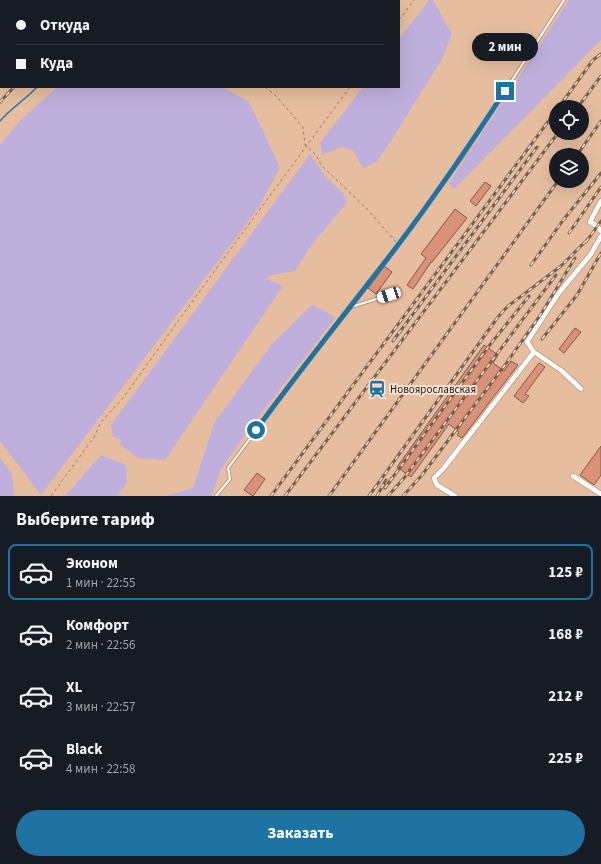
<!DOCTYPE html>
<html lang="ru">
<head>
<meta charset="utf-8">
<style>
  body { margin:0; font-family:"Source Sans 3",sans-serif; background:#20242c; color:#f1f3f6; height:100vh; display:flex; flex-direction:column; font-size:15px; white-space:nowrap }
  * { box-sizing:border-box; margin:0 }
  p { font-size:13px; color:#9ea1a6 }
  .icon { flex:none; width:22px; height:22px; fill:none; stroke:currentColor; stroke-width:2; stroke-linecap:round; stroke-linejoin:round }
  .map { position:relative; height:496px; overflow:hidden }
  .drawer { display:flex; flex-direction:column; background:#171b24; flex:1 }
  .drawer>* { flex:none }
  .top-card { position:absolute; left:0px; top:0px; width:400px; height:88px; box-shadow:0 4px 16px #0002; display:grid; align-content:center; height:88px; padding:0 16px; background:#171b24 }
  .fabs { position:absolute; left:549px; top:100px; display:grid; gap:8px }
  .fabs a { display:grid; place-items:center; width:40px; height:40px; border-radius:50%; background:#171b24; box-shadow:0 4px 16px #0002; font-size:20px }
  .end { position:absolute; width:18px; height:18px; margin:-9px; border:5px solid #1f73a3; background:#fff; box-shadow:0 0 0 2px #fff }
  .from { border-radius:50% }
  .bubble { position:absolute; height:28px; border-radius:14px; background:#171b24; box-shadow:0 4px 16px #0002; font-size:13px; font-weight:700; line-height:28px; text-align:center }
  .car { position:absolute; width:12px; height:24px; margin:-12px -6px; border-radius:5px; box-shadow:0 0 3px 1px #0007; background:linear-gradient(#fff 24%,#345 0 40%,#fff 0 76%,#345 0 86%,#fff 0) }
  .top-card b { display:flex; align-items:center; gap:14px; height:38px; font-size:15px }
  .top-card b+b { border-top:1px solid #363941 }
  .top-card i { width:10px; height:10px; background:#f1f3f6 }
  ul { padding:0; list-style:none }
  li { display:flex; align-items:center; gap:12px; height:56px; margin:0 8px 6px; padding:0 8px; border:2px solid transparent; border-radius:8px }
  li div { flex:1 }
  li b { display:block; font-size:15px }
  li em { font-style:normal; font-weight:700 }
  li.active { border-color:#1f73a3 }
  li>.icon { width:36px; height:36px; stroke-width:1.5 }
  h2 { padding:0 16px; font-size:18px; line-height:48px }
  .primary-button { display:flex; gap:8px; margin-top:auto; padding:8px 16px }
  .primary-button a { flex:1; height:46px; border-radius:24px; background:#1f73a3; color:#fff; font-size:16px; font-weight:700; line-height:46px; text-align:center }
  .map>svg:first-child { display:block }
  .green { fill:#beafdc }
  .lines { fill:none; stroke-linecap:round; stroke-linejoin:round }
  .stream { stroke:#3679a4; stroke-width:1.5 }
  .building { fill:#d99178; stroke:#825748 }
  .service-casing { stroke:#bc9679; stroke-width:4 }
  .minor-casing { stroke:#bc9679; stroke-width:6 }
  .path { stroke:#967862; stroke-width:1; stroke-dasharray:3 3; stroke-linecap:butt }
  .service { stroke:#fff; stroke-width:2 }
  .minor { stroke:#fff; stroke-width:4.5 }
  .rail-casing { stroke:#7a614d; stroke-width:3 }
  .rail { stroke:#f8e3d3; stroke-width:1.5; stroke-dasharray:4.5; stroke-linecap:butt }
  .route { stroke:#1f73a3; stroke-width:5 }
  .labels { text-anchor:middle; stroke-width:4; stroke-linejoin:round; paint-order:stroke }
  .poi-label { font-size:11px; fill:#291a0f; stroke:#f8e3d3; text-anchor:start }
</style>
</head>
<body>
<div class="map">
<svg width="601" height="496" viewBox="0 0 601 496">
  <rect width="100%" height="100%" fill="#e6be9f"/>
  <path class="green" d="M194 0H363V1H195Z
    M429 0H433L452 34 442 59 394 136 377 161 363 169 353 150 342 147 322 155 320 143 363 87H399V39Z
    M569 0H601V40L454 189 449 183Z
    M57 87H223L249 102 280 167 259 207 41 495 0 441V145L21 120Z
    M310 154 326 177 344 194 346 204 312 244 295 271 271 275 266 279 283 286 165 460 138 458 119 444 122 440 113 437 111 425Z
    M312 305 336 317 255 421 221 469 212 494 211 496H166L193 488 214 423 272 344Z
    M101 455 126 465 127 483 117 496H65Z
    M0 458 12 474 14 496H0Z"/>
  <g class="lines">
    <path class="stream" d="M0 73 1 72
      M0 121C11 108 25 100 37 87"/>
  </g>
  <path class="building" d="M485 182 491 186 476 206 470 201Z
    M455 209 467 218 432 262H431L413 289 407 285 426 258 421 254Z
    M384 266 392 272 376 294 368 288Z
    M575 328 581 332 564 353 559 349Z
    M484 345 498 355 493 363 504 371 511 361 518 365 462 438 457 435 459 432 449 424 411 477 397 467Z
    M539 363 545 367 525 394 529 396 523 403 514 396Z
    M601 446V475L594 485 580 475Z
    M257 473 265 479 253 496 244 490Z"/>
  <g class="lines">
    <g class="service-casing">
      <path id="service" d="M348 308 398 245 463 156 564 0
        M216 496 230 479 228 468 348 308 389 295"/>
    </g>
    <g class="minor-casing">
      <path id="minor" d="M601 201 590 222 597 226 601 231
        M534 352 527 342 558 294 591 254 601 236
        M573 476 601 494
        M455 496 437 485 434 478 443 469 534 352 562 371 581 389"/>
    </g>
    <path class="path" d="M138 0 139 1
      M164 0V1
      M120 1 121 0
      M399 20 414 0
      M265 87 276 96 303 127 305 145 316 155 321 165 367 209 396 242
      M51 496 94 437 101 422 123 398 199 292 350 87"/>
    <use href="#service" class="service"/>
    <use href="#minor" class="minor"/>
    <g class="rail-casing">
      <path id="rail" d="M108 1 109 0
        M0 102 14 87
        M559 107 593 60 601 54
        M578 107 601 76
        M577 155 601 121
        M569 233 601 187
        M586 242 601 221
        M531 265 564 219 601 173
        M542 339 577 295 601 253
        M393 341 537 147
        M385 488 489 346 529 296
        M271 496 556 111
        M285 496 558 133
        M329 496 558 181
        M369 496 498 317 507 307 561 266 589 238
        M377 496 386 480
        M388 496 404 478 556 275
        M403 496 422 475 505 365 541 314 575 258"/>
    </g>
    <use href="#rail" class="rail"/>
  </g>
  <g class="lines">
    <path class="route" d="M256 430C302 367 351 307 398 245 436 195 471 143 505 91"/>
  </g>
  <defs>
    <g id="station-bare" transform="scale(1.38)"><path d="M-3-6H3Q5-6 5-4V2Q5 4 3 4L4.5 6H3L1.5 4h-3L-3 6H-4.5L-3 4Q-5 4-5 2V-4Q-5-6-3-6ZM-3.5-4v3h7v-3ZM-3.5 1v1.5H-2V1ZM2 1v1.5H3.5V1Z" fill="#1f73a3" stroke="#f8e3d3" stroke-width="2.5" paint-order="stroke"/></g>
  </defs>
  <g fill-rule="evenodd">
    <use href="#station-bare" x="377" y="389"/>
  </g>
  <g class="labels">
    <g class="poi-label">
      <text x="390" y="393">Новоярославская</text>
    </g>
  </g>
</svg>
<div class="fabs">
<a><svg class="icon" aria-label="locate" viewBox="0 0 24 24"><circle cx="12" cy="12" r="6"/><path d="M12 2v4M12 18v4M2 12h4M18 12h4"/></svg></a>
<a><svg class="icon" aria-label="layers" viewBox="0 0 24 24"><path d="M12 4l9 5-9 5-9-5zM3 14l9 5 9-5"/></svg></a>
</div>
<i class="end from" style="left:256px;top:430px"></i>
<i class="end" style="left:505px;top:91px"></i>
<div class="bubble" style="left:472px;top:33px;width:66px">2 мин</div>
<i class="car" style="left:389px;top:295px;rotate:252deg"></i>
<div class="top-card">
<b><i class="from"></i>Откуда</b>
<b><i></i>Куда</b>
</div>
</div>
<section class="drawer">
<h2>Выберите тариф</h2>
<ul>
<li class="active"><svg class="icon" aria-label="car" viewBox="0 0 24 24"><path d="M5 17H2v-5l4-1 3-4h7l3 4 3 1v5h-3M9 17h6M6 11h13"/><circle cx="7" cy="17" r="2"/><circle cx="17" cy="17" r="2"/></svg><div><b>Эконом</b><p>1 мин · 22:55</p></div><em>125 ₽</em></li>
<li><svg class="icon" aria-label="car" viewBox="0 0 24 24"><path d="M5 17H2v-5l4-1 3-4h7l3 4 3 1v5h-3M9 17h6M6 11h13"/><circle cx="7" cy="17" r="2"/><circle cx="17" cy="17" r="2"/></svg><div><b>Комфорт</b><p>2 мин · 22:56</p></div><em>168 ₽</em></li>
<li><svg class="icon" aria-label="car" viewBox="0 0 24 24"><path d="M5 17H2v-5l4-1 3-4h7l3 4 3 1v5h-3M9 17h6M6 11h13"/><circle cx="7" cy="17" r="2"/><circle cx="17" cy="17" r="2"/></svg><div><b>XL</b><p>3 мин · 22:57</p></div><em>212 ₽</em></li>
<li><svg class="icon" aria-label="car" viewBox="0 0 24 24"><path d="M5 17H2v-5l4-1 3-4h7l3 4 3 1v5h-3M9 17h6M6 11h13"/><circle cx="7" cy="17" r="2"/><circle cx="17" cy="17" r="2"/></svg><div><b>Black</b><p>4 мин · 22:58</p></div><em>225 ₽</em></li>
</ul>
<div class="primary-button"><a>Заказать</a></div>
</section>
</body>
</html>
